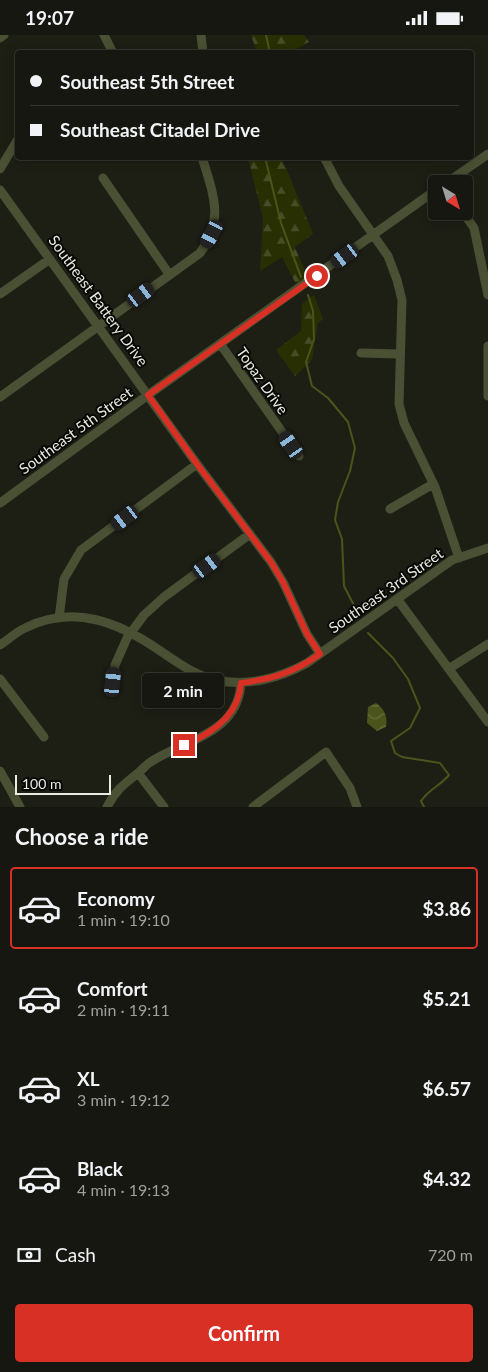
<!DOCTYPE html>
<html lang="en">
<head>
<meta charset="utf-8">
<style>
  body { margin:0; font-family:Lato,sans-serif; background:#1f2019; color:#f1f3f6; height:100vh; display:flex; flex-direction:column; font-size:19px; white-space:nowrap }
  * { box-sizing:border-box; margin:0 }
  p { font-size:16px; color:#9e9f9f }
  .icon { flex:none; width:28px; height:28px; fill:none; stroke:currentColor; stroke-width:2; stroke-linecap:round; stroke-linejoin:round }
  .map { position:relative; height:772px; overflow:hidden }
  .side { display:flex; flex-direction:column; background:#161710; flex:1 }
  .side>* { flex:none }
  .top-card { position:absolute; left:15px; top:15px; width:459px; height:110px; border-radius:5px; box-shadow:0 2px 12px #0003,0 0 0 1px #353630; display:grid; align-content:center; height:110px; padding:0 15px; background:#161710 }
  .needle { width:32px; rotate:142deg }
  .tools { position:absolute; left:428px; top:140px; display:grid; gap:10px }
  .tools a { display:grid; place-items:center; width:45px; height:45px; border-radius:5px; background:#161710; box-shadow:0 2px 12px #0003,0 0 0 1px #353630; font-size:25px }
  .scale { position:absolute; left:15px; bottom:12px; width:96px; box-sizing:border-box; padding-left:5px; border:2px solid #e8eae3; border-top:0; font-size:14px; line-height:18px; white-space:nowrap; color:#e8eae3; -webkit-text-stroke:4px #080805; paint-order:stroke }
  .end { position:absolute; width:22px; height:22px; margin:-11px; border:6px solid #d93025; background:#fff; box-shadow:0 0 0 2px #fff }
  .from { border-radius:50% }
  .bubble { position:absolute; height:35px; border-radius:5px; background:#161710; box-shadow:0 2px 12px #0003,0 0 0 1px #353630; font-size:16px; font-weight:700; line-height:35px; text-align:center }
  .car { position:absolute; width:15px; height:30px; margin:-15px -8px; border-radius:6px; box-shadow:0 0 4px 1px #0007; background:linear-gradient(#222 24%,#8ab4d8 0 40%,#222 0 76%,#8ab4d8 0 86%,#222 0) }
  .top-card b { display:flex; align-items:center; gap:18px; height:48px; font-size:19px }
  .top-card b+b { border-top:1px solid #353630 }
  .top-card i { width:12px; height:12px; background:#f1f3f6 }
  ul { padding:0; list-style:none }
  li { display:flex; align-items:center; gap:15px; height:82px; margin:0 10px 8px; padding:0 5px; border:2px solid transparent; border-radius:5px }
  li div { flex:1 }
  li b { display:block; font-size:19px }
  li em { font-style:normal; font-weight:700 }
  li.selected { border-color:#d93025 }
  li>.icon { width:45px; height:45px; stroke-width:1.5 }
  h2 { padding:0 15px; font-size:22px; line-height:60px }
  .pay { display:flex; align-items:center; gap:12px; height:55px; padding:0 15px; font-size:19px }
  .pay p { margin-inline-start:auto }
  .button { display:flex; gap:10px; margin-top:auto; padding:10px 15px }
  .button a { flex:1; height:58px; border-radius:5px; background:#d93025; color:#fff; font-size:20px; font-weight:700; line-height:58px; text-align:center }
  .status { display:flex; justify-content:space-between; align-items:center; height:35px; padding:0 25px; background:#161710; direction:ltr }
  .status svg { height:14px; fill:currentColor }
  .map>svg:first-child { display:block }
  .forest { fill:url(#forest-firs) }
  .water { fill:url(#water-waves) }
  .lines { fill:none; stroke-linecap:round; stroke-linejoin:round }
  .stream { stroke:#4b541b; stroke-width:2 }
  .minor { stroke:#4a5033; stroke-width:9 }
  .route { stroke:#d93025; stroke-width:6 }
  .labels { text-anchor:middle; stroke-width:4; stroke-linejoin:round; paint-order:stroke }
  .street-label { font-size:15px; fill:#e8eae3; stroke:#080805 }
</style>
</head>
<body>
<div class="status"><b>19:07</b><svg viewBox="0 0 49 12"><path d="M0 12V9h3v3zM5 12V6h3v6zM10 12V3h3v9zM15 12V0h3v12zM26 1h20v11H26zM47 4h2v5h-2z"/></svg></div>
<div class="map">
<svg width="488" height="772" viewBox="0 0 488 772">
  <defs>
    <pattern id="forest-firs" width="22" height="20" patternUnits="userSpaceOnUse" patternTransform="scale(1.25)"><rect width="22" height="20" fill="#282f02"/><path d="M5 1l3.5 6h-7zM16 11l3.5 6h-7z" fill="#474d27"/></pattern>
    <pattern id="water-waves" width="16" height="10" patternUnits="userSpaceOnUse" patternTransform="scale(1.25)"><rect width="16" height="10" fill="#4b541b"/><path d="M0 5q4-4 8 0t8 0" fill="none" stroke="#656d3c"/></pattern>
  </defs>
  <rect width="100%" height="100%" fill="#1d1f15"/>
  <path class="forest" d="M251 0H304L309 7 291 17H257Z
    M248 123H282L313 199 295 212 308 244 297 251 282 222 260 236 263 183Z
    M314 260 323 284 318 288 312 325 295 341 276 315 301 296 302 269Z"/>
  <path class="water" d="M376 668C384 674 388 681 386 692L377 696 367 688 368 672Z"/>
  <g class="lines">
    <path class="stream" d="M266 0 270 18
      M265 122 281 188 301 242
      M308 260 313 276 314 304 306 327 312 351 328 363 348 387 355 413 350 436 338 467 335 485 342 504 344 551 357 576
      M368 598 393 623 408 644 420 673 410 693 391 706 395 718 402 722 440 728 449 740C440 751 429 754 421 766L424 772"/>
    <path class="minor" d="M104 0 113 18
      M201 0 203 18
      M0 3 4 0
      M324 122 339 151 388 221 397 245 402 265 399 369 404 388 435 452 459 523
      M0 134 18 104
      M103 143 169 239
      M445 149 488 119
      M0 155 197 429 271 527 283 547 307 599 320 619
      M462 176 474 193 488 260
      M0 259 50 224
      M221 310 299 421
      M488 311V361
      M361 318 399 319
      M0 362 200 218C225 184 213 159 202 122
      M0 468 148 360 436 155
      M390 474 433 449
      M398 565 488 687
      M59 583 64 544 81 515 197 429
      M0 610C8 605 16 597 25 593 74 569 118 587 159 615 177 627 195 641 216 645 247 652 280 643 307 628L452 525 488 513
      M450 633 488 609
      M0 644 44 702
      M113 647 115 630 127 603 144 580 164 562 250 499
      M0 736 20 772
      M138 738 164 772
      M107 772C116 755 123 750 138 738 142 735 145 731 149 728 183 705 238 700 241 648
      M253 772 326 717 350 753 357 772"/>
  </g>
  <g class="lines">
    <path class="route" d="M184 710C211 699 239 681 241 648 272 644 293 638 320 619L307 599 283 547 271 527 197 429 148 360 317 241"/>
  </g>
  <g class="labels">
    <g class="street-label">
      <text transform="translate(98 266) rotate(54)" y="5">Southeast Battery Drive</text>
      <text transform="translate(262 346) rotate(55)" y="5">Topaz Drive</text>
      <text transform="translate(76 396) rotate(-36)" y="5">Southeast 5th Street</text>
      <text transform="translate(386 556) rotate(-35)" y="5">Southeast 3rd Street</text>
    </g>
  </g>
</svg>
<div class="tools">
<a><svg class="needle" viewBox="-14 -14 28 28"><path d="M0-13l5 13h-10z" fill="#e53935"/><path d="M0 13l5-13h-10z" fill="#9e9f9f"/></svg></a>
</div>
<div class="scale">100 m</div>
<i class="end from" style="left:317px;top:241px"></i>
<i class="end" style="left:184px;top:710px"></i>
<div class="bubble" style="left:142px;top:638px;width:82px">2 min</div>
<i class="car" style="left:212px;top:199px;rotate:208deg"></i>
<i class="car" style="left:345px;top:221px;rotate:234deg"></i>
<i class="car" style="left:141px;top:260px;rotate:54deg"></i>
<i class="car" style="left:291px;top:410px;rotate:325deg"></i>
<i class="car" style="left:125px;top:483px;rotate:233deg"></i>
<i class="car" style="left:207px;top:531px;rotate:54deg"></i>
<i class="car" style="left:113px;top:647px;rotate:6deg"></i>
<div class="top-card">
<b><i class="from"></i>Southeast 5th Street</b>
<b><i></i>Southeast Citadel Drive</b>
</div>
</div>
<section class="side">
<h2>Choose a ride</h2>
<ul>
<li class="selected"><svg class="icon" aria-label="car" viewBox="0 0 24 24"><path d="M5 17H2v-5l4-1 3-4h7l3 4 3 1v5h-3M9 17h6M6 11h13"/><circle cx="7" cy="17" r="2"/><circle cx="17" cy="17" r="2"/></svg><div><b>Economy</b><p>1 min · 19:10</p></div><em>$3.86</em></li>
<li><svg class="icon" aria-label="car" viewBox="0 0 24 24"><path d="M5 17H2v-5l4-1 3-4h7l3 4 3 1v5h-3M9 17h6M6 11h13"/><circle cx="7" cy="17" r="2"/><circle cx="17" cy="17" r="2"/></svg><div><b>Comfort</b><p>2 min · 19:11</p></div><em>$5.21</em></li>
<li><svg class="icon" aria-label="car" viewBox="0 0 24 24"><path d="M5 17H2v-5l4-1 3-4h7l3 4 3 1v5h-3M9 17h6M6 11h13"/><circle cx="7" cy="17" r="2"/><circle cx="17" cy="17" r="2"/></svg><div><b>XL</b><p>3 min · 19:12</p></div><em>$6.57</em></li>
<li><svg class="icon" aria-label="car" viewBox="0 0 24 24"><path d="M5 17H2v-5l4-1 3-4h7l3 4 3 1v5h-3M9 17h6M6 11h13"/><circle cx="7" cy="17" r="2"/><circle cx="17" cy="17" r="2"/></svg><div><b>Black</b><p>4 min · 19:13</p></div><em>$4.32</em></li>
</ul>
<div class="pay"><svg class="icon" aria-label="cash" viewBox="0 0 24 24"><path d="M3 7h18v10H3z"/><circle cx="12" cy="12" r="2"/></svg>Cash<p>720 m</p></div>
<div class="button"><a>Confirm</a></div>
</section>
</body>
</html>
